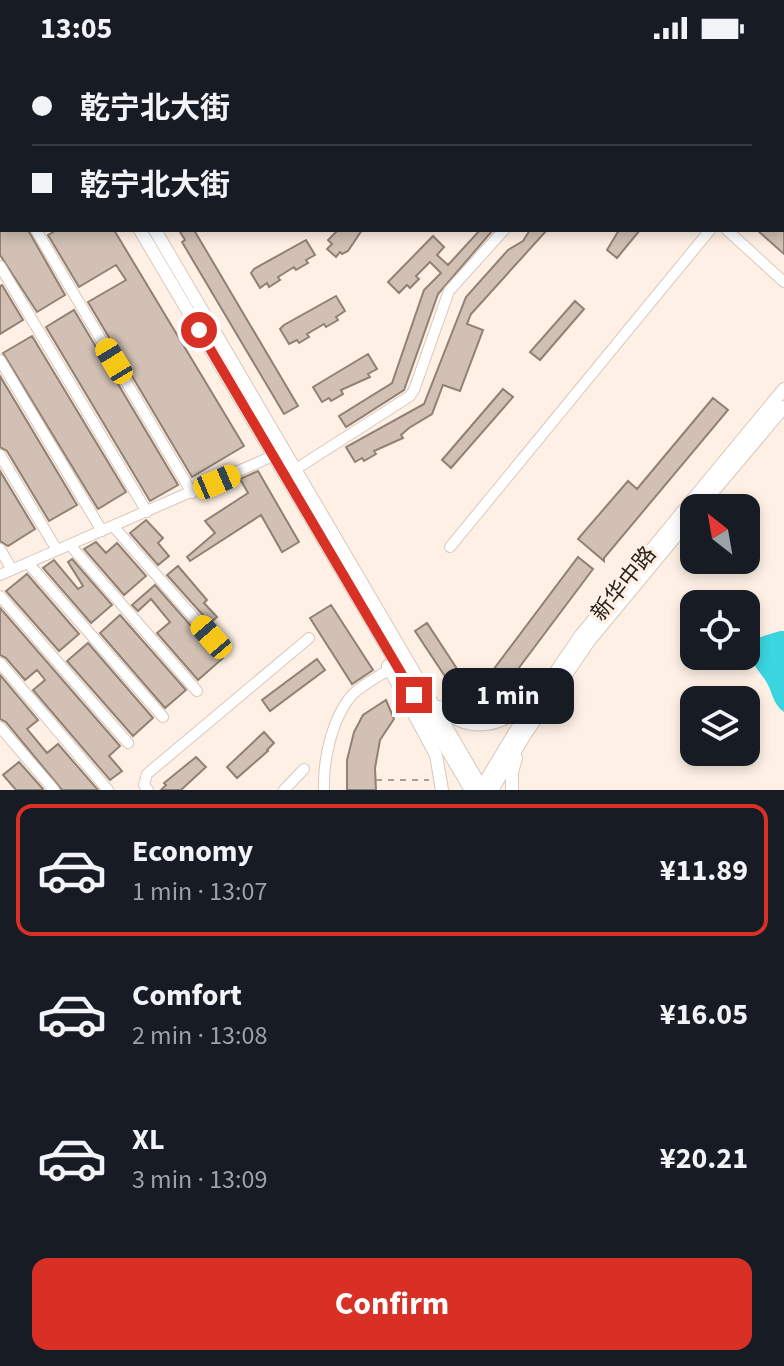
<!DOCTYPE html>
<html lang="en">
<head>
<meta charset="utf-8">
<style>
  body { margin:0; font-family:"Source Sans 3","Noto Sans SC",sans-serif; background:#20242c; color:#f1f3f6; height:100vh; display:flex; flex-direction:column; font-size:30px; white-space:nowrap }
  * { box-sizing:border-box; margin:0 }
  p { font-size:26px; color:#9ea1a6 }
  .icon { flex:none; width:44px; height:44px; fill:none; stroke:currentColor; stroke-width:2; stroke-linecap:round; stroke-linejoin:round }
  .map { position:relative; height:734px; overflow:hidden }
  .sheet { display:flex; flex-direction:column; background:#171b24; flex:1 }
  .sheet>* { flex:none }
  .guide { position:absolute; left:0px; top:0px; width:784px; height:176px; box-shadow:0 4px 12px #0003; display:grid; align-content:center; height:176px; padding:0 32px; background:#171b24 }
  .needle { width:52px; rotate:329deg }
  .buttons { position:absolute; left:680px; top:438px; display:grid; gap:16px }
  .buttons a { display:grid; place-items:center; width:80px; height:80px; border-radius:16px; background:#171b24; box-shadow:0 4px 12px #0003; font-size:40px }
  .end { position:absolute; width:36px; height:36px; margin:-18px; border:10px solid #d93025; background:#fff; box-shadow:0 0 0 4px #fff }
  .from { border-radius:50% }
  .bubble { position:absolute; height:56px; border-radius:16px; background:#171b24; box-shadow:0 4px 12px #0003; font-size:26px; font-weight:700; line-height:56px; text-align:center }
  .car { position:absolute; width:24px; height:48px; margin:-24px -12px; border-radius:10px; box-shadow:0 0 6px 2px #0007; background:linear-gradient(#f5c518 24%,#345 0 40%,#f5c518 0 76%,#345 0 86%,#f5c518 0) }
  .guide b { display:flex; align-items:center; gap:28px; height:76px; font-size:30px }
  .guide b+b { border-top:2px solid #363941 }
  .guide i { width:20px; height:20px; background:#f1f3f6 }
  ul { padding:14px 0 0; list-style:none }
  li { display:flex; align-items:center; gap:24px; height:132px; margin:0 16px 12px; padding:0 16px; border:4px solid transparent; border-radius:16px }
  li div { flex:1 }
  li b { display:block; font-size:30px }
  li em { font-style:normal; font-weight:700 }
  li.on { border-color:#d93025 }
  li>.icon { width:72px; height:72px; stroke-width:1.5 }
  .cta { display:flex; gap:16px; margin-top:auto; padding:16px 32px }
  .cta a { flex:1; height:92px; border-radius:16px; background:#d93025; color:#fff; font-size:32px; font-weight:700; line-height:92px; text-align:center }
  .status { display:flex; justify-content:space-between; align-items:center; height:56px; padding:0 40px; background:#171b24; direction:ltr }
  .status svg { height:22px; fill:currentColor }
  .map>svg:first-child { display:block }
  .water { fill:#3ad5df }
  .building { fill:#d1c0b3; stroke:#908174; stroke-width:2 }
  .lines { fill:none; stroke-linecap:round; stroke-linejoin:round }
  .minor-casing { stroke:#d9c8bb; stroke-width:12 }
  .major-casing { stroke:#d9c8bb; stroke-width:14 }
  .path { stroke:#a99e95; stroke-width:2; stroke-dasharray:6 6; stroke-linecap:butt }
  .minor { stroke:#fff; stroke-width:10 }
  .major { stroke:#fff; stroke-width:12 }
  .route { stroke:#d93025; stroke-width:10 }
  .labels { text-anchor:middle; stroke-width:7; stroke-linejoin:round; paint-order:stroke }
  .street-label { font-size:22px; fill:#29221d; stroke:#fef0e5 }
</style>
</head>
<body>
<div class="status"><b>13:05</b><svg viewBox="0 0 49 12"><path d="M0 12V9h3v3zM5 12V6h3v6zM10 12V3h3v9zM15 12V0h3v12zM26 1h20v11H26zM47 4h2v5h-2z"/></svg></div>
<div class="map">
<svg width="784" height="734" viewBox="0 0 784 734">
  <rect width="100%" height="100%" fill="#fef0e5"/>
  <path class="water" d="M780 575H784V656C773 648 773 638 767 627 759 614 750 607 748 591L754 583Z"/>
  <path class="building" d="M0 174H28L65 239 37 256 0 199Z
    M57 174H114L244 390 192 421 88 246 126 224 116 209 79 231 48 179Z
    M179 174H194L298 350 284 358 182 186 185 184Z
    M338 174H362L348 195 342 198 340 196 336 201 327 193 332 188 328 184Z
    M480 174H493L438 238 404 334 346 371 339 360 392 327 424 234 441 217 430 206 416 220 419 223 410 232 407 229 399 237 388 226 433 180 444 191 437 199 448 209Z
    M530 174H547L471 258 467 268 483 274 460 335 443 329 432 358 409 372 401 379 403 382 374 395 376 398 364 405 362 402 355 406 346 391 424 348 466 241 508 194 523 185Z
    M619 174H640L617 202 607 194Z
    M757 174H784V198Z
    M306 184 315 199 306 204 308 207 296 214 294 211 278 221 280 224 269 231 267 227 260 232 251 217 254 213Z
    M2 229 23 264 0 278V230Z
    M336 240 345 255 336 261 338 264 326 271 324 268 307 278 309 281 299 287 297 284 289 288 280 273 284 269Z
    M575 245 584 253 540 304 530 296Z
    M74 254 178 429 150 445 46 271Z
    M32 280 126 436 98 453 3 297Z
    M368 298 377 313 368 318 370 321 341 334 343 338 331 345 329 342 322 346 313 331Z
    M0 320 77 449 49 465 7 395 0 391Z
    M503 333 513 341 451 412 442 404Z
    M713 342 728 354 604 502V505L578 483 628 425 637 433Z
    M0 415 35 473 8 490 0 485Z
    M258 415 299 486 282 496 261 459 190 505 187 501 215 477 205 465 248 437 240 423Z
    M146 464 163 482 158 487 169 500 158 509 130 477Z
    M96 486 106 497 117 487 146 520 124 539 84 493Z
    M578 501 593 513 497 641 458 640 415 575 427 567 465 625 484 626Z
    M72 503 112 549 91 567 43 512 54 504 78 533 83 530 68 506Z
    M178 510 207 544 204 547 217 561 210 567 167 519Z
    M27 518 79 578 59 595 6 535Z
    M155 529 205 586 211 589 223 602 198 624 157 577 170 566 151 543 138 555 132 549Z
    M331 549 373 614 352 628 310 562Z
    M0 552 120 690 109 700 122 715 110 724 33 634 45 624 37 614 25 624 6 602 0 599Z
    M120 559 186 634 165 652 100 577Z
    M88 587 153 662 133 680 67 605Z
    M317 603 325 614 270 655 262 644Z
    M0 619 38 664 27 673 47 697 58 688 98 734H62L6 666 0 663Z
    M386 644 394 663 380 684 375 712 376 734H347V704L354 676 363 659Z
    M264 676 274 687 267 694 268 695 237 722 227 711Z
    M196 701 206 711 181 734H161L166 729 164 727Z
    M19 706 43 733 42 734H16L3 719Z"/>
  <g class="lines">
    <g class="minor-casing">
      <path id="minor" d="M539 0 541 2
        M636 0 638 2
        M701 0 704 2
        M734 2 736 0
        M36 174 192 437
        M727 174 784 226
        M0 210 147 456
        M0 304 102 475
        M0 399 57 494
        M296 413 410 340 414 334 449 235 504 174
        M113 470 211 581
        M70 489 197 635
        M450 491 710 174
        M0 493 12 514
        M28 507 163 661
        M0 519 273 400
        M0 540 128 687
        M0 607 108 734
        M0 671 54 734
        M148 734 144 729 147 718 309 582
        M284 734 304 713
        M324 734C323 704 332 661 353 638 363 628 378 621 390 613"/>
    </g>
    <g class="major-casing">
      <path id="major" d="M37 0 38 2
        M52 0 53 2
        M140 174 471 734
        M155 174 483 734
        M699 452 784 351
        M388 610 436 699 442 734
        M439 651C471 679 501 671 532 644
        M480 734 518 671 581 579 784 333
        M492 734 526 677 589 585 694 458
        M512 734V716L516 702"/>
    </g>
    <path class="path" d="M477 641 478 660
      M376 724H429"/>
    <use href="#minor" class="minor"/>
    <use href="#major" class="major"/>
  </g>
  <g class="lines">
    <path class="route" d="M199 274 414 639"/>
  </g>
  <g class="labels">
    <g class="street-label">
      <text transform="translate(623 527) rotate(-51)" y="8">新华中路</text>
    </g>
  </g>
</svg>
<div class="buttons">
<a><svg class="needle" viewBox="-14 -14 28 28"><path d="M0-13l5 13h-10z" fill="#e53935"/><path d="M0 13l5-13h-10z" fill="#9ea1a6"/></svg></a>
<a><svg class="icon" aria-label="locate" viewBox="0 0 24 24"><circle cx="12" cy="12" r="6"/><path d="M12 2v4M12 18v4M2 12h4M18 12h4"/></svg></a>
<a><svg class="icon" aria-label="layers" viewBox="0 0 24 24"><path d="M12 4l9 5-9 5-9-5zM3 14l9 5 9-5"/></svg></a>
</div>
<i class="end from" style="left:199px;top:274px"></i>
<i class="end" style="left:414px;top:639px"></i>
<div class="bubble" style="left:442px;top:612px;width:132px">1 min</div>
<i class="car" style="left:114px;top:305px;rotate:329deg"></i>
<i class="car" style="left:217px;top:426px;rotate:67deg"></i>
<i class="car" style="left:211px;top:581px;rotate:319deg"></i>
<div class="guide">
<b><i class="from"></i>乾宁北大街</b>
<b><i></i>乾宁北大街</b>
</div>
</div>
<section class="sheet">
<ul>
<li class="on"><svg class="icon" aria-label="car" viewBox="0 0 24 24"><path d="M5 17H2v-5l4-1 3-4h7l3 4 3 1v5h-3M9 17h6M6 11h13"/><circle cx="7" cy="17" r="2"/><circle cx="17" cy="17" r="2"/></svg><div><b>Economy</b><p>1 min · 13:07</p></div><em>¥11.89</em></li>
<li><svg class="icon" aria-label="car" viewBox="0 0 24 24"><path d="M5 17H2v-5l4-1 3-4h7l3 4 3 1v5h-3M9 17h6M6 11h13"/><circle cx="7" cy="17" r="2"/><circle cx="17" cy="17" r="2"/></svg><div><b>Comfort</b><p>2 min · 13:08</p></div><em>¥16.05</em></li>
<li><svg class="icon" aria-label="car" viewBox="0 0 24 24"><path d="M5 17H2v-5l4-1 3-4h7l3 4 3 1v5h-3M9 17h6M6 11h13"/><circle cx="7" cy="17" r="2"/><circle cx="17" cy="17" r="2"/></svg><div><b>XL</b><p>3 min · 13:09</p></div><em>¥20.21</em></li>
</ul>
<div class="cta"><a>Confirm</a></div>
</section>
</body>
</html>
